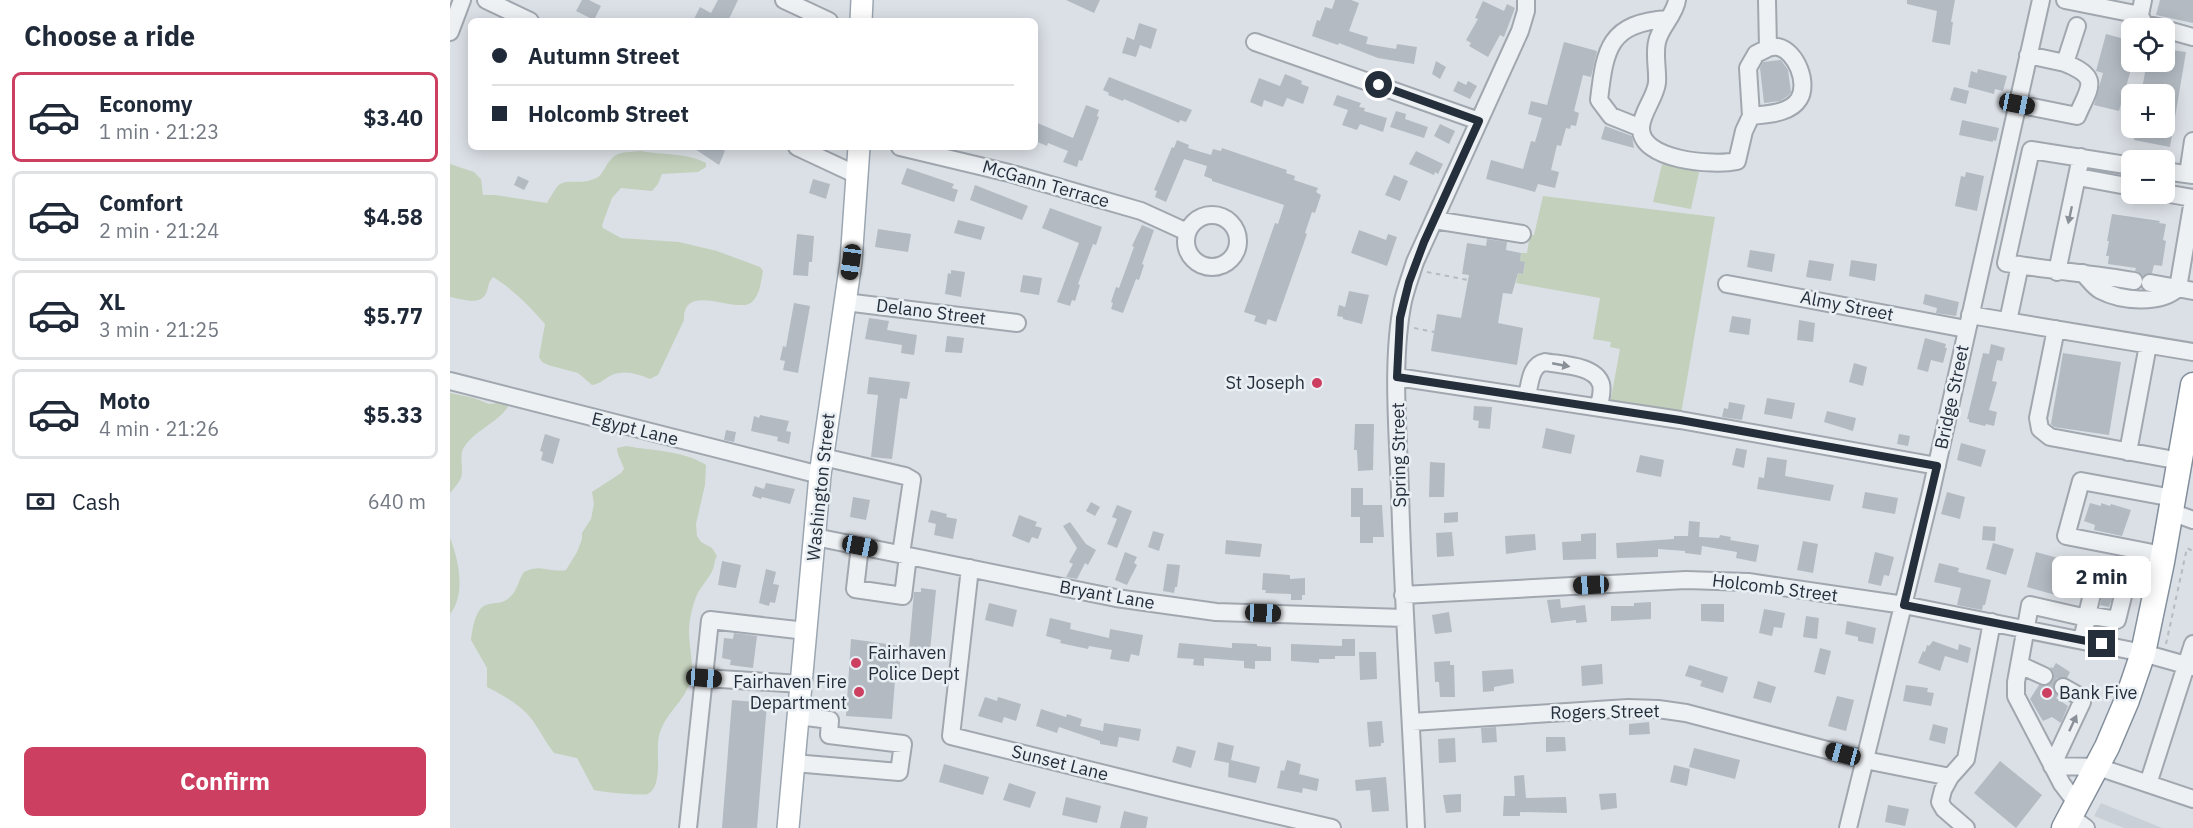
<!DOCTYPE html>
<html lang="en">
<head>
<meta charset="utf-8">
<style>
  body { margin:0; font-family:"IBM Plex Sans",sans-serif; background:#f6f6f7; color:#1f2937; height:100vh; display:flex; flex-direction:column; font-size:22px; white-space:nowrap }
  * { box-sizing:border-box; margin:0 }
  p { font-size:20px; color:#747a83 }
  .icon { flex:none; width:33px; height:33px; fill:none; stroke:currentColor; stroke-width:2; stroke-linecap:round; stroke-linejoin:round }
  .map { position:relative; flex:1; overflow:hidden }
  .details { display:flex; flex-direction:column; background:#fff; width:450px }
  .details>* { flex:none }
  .banner { position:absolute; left:18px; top:18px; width:570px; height:132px; border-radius:9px; box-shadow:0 3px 15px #0003; display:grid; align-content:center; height:132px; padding:0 24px; background:#fff }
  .tools { position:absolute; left:1671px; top:18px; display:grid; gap:12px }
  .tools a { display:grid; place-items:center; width:54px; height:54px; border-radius:9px; background:#fff; box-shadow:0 3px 15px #0003; font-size:30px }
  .end { position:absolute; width:27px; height:27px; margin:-14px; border:8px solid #252f3b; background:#fff; box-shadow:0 0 0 3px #fff }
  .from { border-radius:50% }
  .bubble { position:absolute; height:42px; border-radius:9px; background:#fff; box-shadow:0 3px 15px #0003; font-size:20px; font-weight:700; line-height:42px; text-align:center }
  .car { position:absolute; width:18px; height:36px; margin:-18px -9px; border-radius:8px; box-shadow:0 0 4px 2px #0007; background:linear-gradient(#222 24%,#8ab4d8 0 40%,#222 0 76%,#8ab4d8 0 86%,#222 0) }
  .banner b { display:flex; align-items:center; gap:21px; height:57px; font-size:22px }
  .banner b+b { border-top:2px solid #e0e1e3 }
  .banner i { width:15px; height:15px; background:#1f2937 }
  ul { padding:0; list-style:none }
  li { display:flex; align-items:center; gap:18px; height:90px; margin:0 12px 9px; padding:0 12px; border:3px solid #e0e1e3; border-radius:9px }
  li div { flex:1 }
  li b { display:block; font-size:22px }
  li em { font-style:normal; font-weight:700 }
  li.active { border-color:#cc3f60 }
  li>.icon { width:54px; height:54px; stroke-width:1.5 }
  h2 { padding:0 24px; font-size:27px; line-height:72px }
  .pay { display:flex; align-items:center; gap:15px; height:66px; padding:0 24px; font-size:22px }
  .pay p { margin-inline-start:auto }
  .cta { display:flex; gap:12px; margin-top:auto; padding:12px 24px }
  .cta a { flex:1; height:69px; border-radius:9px; background:#cc3f60; color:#fff; font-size:24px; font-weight:700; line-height:69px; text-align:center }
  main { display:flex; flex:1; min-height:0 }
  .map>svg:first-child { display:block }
  .built { fill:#c9d0d7 }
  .green { fill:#c3d0bc }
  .building { fill:#b3bac2 }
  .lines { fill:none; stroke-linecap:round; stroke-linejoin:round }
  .minor-tunnel { stroke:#b7bdc4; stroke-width:16; stroke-dasharray:16 8; stroke-linecap:butt }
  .minor-casing { stroke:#a1a7af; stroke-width:20 }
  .major-casing { stroke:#9ba6b1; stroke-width:24 }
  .highway-casing { stroke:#838f9c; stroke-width:27 }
  .path { stroke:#b6bbc0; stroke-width:2; stroke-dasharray:4.5 4.5; stroke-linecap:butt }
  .minor { stroke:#eef1f4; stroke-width:16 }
  .major { stroke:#fff; stroke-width:21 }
  .highway { stroke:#fff; stroke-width:24 }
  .oneway { fill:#8a9098 }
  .route { stroke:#252f3b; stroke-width:8 }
  .poi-dot { fill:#cc3f60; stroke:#eaeff4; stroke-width:2 }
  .labels { text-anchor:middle; stroke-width:5; stroke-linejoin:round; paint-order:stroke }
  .street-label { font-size:18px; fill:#252f3b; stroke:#eaeff4 }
  .poi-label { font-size:18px; fill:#252f3b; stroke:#eaeff4; text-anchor:end }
</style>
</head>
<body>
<main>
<section class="details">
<h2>Choose a ride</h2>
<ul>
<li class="active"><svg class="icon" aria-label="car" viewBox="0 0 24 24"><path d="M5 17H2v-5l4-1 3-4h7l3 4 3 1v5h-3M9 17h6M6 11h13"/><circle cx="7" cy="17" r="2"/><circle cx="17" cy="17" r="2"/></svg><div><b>Economy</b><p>1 min · 21:23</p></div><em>$3.40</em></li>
<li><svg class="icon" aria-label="car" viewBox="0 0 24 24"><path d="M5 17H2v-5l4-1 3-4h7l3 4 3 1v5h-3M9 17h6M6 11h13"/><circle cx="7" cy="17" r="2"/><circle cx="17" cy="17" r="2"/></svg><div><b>Comfort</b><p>2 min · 21:24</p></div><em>$4.58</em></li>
<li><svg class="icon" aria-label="car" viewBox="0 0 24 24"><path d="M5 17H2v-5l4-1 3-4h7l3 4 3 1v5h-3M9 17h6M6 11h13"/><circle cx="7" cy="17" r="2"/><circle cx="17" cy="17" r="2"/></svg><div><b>XL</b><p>3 min · 21:25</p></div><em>$5.77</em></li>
<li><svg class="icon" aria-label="car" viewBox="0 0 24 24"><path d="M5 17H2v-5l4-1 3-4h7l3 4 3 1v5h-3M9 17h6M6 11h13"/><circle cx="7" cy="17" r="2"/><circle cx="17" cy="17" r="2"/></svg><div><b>Moto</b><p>4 min · 21:26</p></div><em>$5.33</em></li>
</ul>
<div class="pay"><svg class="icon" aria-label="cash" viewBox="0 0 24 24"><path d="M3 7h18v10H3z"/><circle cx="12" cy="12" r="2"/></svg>Cash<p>640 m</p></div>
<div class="cta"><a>Confirm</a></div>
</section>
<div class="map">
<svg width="1743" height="828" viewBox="0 0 1743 828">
  <rect width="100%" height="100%" fill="#dbe0e6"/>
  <path class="built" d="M1651 803 1712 828H1674L1644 816Z"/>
  <path class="green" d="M191 151C212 155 238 153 256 163V167L248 172 212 174 208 184 202 191 171 188 162 198 152 225 153 228 171 238 229 242 267 251 310 267 313 271C311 281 310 295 302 302 287 315 233 280 234 320L208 375 200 379C187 374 174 369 160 376 154 379 150 384 142 385L128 373 98 365 92 362 89 357 95 324C80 307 63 289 43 277 38 283 39 285 37 291 32 307 12 299 0 297V164L24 172 31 179 33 195H45L97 203C100 198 103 192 107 187 114 177 132 186 146 178 151 176 152 172 155 168 165 150 172 153 191 151Z
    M1212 164 1249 172 1241 209 1203 202Z
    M1093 196 1265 217 1230 420 1159 409 1170 349 1160 347 1161 342 1143 339 1150 298 1066 283 1068 273 1073 274 1075 263 1070 261 1071 253H1077L1080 235H1084Z
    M0 393 24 398 39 404 55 402 58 407C46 424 23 431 13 449 9 457 14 469 11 478 9 483 4 488 0 493Z
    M176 446C203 451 232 450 256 465L255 485 246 524 247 536 251 542 262 548 267 556C264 561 265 564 263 569 259 579 250 587 246 597 242 608 239 620 239 632 239 648 245 667 240 682 233 705 211 715 208 742 207 756 212 787 198 794 192 796 152 792 144 790L127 758 104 753C96 743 91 732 83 721 72 705 54 696 37 687V668L21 640C22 631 25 611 34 606 43 601 51 606 60 597 68 590 68 580 74 572 91 563 99 573 116 570L127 552 132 539V533L141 519 144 504 142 492 171 473 174 469C172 462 167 455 167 448Z
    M0 538C9 560 16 595 0 614Z"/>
  <path class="building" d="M132 0H139L151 6 144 20 126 11Z
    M268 0H288L278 21H243L250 7 261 13Z
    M616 0H650L644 13Z
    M885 0H901L909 3 899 31 918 37 916 44 946 49 947 44 967 47 964 64 928 58 889 43 888 45 862 36 867 20 870 21 875 7 882 9Z
    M1457 0H1505L1501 22H1503L1500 45 1482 42 1487 11 1457 4Z
    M1710 0H1743V23L1706 15Z
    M1033 1 1054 11 1057 4 1065 8 1054 37 1050 35 1038 57 1019 46 1021 43 1016 40 1028 19 1025 18Z
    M689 23 707 29 701 49 690 45 686 57 672 53 677 37 684 40Z
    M1656 34 1682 41V66L1669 111 1644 105 1653 73 1646 71Z
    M1114 42 1147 51 1141 77 1133 75 1124 111 1129 113 1126 126 1121 125 1120 129 1116 128 1111 146 1107 145 1101 170 1109 172 1105 188 1088 184 1085 192 1036 179 1041 160 1073 169 1081 141 1085 142 1092 118 1078 114 1081 101 1097 105Z
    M1714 49 1736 52 1720 147 1684 140 1686 128H1714V94H1691L1697 62H1714Z
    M1331 60 1338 70 1341 92 1338 96 1330 101 1314 103 1310 68 1313 62Z
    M986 61 996 67 990 79 982 74Z
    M1528 69 1557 76 1553 91 1545 89 1544 94 1518 87 1521 71 1527 73Z
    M835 74 852 81 851 84 859 87 853 104 837 98 833 107 814 100 812 107 800 102 809 78 830 86Z
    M659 77 742 110 736 122 730 120 729 123 674 99 673 101 658 95 659 93 653 90Z
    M1008 81 1016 85 1018 81 1027 86 1020 99 1003 91Z
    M1504 87 1519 91 1516 104 1500 100Z
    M887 95 911 103 909 107 915 108 914 111 937 118 933 132 910 124 907 130 892 125 898 110 883 105Z
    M636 105 649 110 647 116 649 117 632 161 629 160 627 167 613 162 618 151 598 143 597 146 585 141V122L623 138Z
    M946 111 956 114 955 119 978 127 974 138 940 127Z
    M1512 120 1549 128 1546 141 1543 140V142L1509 135Z
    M990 124 1005 131 999 144 984 136Z
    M1155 126 1182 136 1184 148 1151 139Z
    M727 140 739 145 738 148 761 155 763 149 771 151 772 148 837 170 836 173 845 176 844 180 868 188 866 192 871 195 865 213 862 212 855 233 857 234 826 322 818 319 816 325 804 321 806 316 794 312 825 223 828 224 834 205 762 181V179L754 176 757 166 734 159 716 202 705 197 707 191 704 190 722 147 724 148Z
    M242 147H267L275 151 269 165Z
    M966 151 993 164 988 174 985 172 984 175 959 164Z
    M457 168 504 184 502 188 508 190 504 202 451 184Z
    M1516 172 1534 176 1527 211 1505 206 1511 176 1515 177Z
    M944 175 958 181 950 201 935 195Z
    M68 176 79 181 74 190 64 185Z
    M363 179 380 184 376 199 359 193Z
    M525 185 578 206 572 220 520 200Z
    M600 208 652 227 646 245 643 244 628 284 630 285 625 301 622 300 620 306 607 302 629 243 592 228Z
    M1662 214 1710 221 1709 223 1716 224 1713 240 1716 241 1712 266 1704 265 1702 273 1693 276 1685 271 1686 268 1658 264 1659 256H1656L1659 241H1657Z
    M508 220 535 227 531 240 504 233Z
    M692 225 704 230 692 264 694 265 689 280 686 279 673 313 661 309 663 303 661 302 666 287 669 288 684 247 682 246Z
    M428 229 461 234 458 252 425 247Z
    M909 230 936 240 938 234 947 237 937 266 901 253Z
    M347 234 364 236 362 262H359L358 276 343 275Z
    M1037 239 1057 242 1056 250 1071 253 1070 261 1075 262 1073 274 1068 273 1062 294 1053 293 1048 323 1073 328 1067 365 981 351 987 314 1011 318 1019 275 1012 274 1017 243 1036 246Z
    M1300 250 1325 254 1322 272 1297 267Z
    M1359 260 1384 264 1381 281 1356 277Z
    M1401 260 1427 264 1425 281 1399 276Z
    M501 270 515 272 511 297 495 294 498 273 501 274Z
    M573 275 592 278 589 295 570 292Z
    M899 291 919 295 912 324 893 319V317L887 316 889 305 895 307Z
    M1475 294 1509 302 1506 316 1486 313 1487 308 1473 304Z
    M344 303 360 306 348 373 333 370 335 361 330 360 333 346 336 347Z
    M1282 316 1301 319 1299 335 1279 332Z
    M419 318 439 321 437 330 467 335 464 355 451 353 452 345 415 339Z
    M1349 320 1365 323 1363 342 1347 340Z
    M497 336 514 338 512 353 495 352Z
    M1475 338 1496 344 1495 348H1497L1493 363 1481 360 1478 372 1467 369Z
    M1541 344 1555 348 1552 361 1547 360 1542 381 1547 382 1539 410 1547 412 1544 426 1536 424 1535 426 1519 422V419H1517L1533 353 1539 354Z
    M1613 353 1671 362 1659 435 1604 427 1601 424Z
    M1404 363 1417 367 1413 386 1399 382Z
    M419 377 460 382 457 399 450 398 442 459 421 457 428 395 417 394Z
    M1317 398 1345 403 1342 419 1314 414Z
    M1279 402 1295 405 1292 420 1272 417 1274 408 1278 409Z
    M1024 406 1042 407 1040 429 1028 428 1029 421 1023 420Z
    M1377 411 1406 418 1403 431 1374 422Z
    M310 415 339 421 336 431 341 432 339 444 327 441 328 437 301 431 304 416 309 418Z
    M905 424H924L923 470 908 471 907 450H904Z
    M1096 428 1125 435 1121 454 1092 448Z
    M276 430 286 432 284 442 274 440Z
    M95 434 110 439 103 464 91 460 93 452 90 451Z
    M1449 434 1460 436 1458 446 1447 444Z
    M1511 443 1536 450 1531 467 1507 460Z
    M1286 448 1297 450 1294 468 1282 465Z
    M1190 455 1214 460 1211 477 1186 472Z
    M1317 457 1337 460 1335 476 1384 485 1380 501 1307 489 1309 477 1314 478Z
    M980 462 995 463 994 497H979Z
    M316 483 345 489 340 504 312 497 311 499 302 496 305 486 314 489Z
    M901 488H913V505H932L934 537H923V543H910V517H901Z
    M1415 492 1448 498 1445 514 1412 508Z
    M1497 492 1515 497 1510 519 1491 514Z
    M403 497 420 500 416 520 400 517Z
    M641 502 650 507 645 516 636 511Z
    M1640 503 1651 506V503L1660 506 1661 504 1681 510 1672 536 1644 530 1645 525 1634 521Z
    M667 505 682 511 667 548 657 544 667 519 662 517Z
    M481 510 497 514 496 517 507 519 503 539 484 535 486 524 478 522Z
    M1008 512V522L994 523V513Z
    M569 515 587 522 585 526 592 528 588 539 582 537 579 543 562 536Z
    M1239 521 1250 522 1249 537 1269 538 1270 535 1281 537 1280 540 1309 545 1306 562 1286 558 1287 552 1252 546 1251 555 1235 553V551L1208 549V557L1167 558 1166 543 1224 539V536H1238Z
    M620 522 636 544 646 550 638 565 635 563 627 579 616 577 623 564 619 562 627 548 613 526Z
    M1533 526 1546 527 1545 541 1532 540Z
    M703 531 714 534 709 551 698 547Z
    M1002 532 1004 556 987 557 986 533Z
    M1146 533V559L1113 560 1112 542 1131 541V534Z
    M1085 534 1086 550 1056 554 1055 536Z
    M776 540 812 544 810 557 775 554Z
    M1353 541 1368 544 1363 573 1347 570Z
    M1543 543 1564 549 1556 575 1536 569Z
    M675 552 687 557 684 563 687 565 677 585 665 580Z
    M1425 552 1444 557 1439 576 1434 575 1431 586 1418 583Z
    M1586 552 1626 563 1618 593 1615 591 1613 597 1577 587Z
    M272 561 291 565 286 588 268 585Z
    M1489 563 1509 568 1508 572 1541 580 1535 605H1533L1532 610 1507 605 1511 588 1484 582Z
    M717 564 730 565 727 587H725L724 593 713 591Z
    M316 569 326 572 323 584 329 585 325 603 320 602 319 606 309 603Z
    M813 573 840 575V579L855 578V595H852V600H841V594L815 593 816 590H812Z
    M1655 586 1664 588 1659 607 1650 605Z
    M471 588 486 590 480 651 459 649 464 592H471Z
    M1110 599 1111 608 1135 605 1137 622 1126 623V620L1101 623 1097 600Z
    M1201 602V619L1161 621V606H1184V603Z
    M539 603 567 610 563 627 535 620Z
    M1251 604H1274V622L1251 621Z
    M1314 609 1335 613 1332 628 1324 627 1322 636 1309 633Z
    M999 612 1002 632 985 634 982 615Z
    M1356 616 1369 618 1367 639 1353 637Z
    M600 618 621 623 620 629 659 638 660 629 693 635 689 656 681 654 679 662 660 659 662 650 639 646 638 649 610 643 611 640 596 636Z
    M1397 621 1426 628 1423 644 1408 641V637L1395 634Z
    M284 633 307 636 303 668 280 665 281 660 272 658 274 638 283 639Z
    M401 639 451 646 449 680H445L442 719 396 716Z
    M892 639H905V656H885V659H869V663L841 661V644L892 646Z
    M1483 641 1508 650 1509 644 1521 648 1518 663 1495 656 1490 671 1468 663 1473 651 1475 652 1477 645 1479 646Z
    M729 643 782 648V643L807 644V646L821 647V661H805V669L794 668V661L754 658V666L743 665 744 659 727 658Z
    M1370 648 1381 651 1375 675 1364 672Z
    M909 652H926L927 679 910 680Z
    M1000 661V665H1004L1005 697H990L989 682H985L984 662Z
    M1606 663 1620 672 1617 678H1607L1603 687 1608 696 1606 698 1618 706 1611 723 1602 717 1593 721 1580 699 1589 685 1596 686 1603 681 1604 674 1600 667 1603 668Z
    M1152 664 1153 684 1132 686 1131 666Z
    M1239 665 1278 677 1273 693 1250 686 1252 681 1235 676Z
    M1063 669 1064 683 1044 687V691L1033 692 1032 671Z
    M1308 681 1326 687 1321 703 1303 698Z
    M1456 685 1478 688 1477 692 1484 693 1481 706 1453 701Z
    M1387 696 1404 700 1396 731 1378 726Z
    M535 697 547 701 548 697 571 704 566 721 554 717 552 723 528 716Z
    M282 700 317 703 307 828H272Z
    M591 709 616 717 617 714 632 719 630 726 653 731 654 723 691 729 689 741 669 737 667 747 650 744V741L609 727 607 733 586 726Z
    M932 721 934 743H931V746L919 747 917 722Z
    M1199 722 1200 734 1179 735V724Z
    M1483 724 1498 728 1495 744 1479 740Z
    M1046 727 1047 742 1032 743 1031 728Z
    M1096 737H1115L1116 751 1096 752Z
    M1005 738 1006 762 989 763 988 739Z
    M768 742 784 746 781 760 810 767 806 783 778 777 779 763 764 760Z
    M727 746 746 751 741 768 722 762Z
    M1244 748 1290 760 1285 779 1239 767Z
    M837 760 851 764 849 774 869 779 867 791 853 788 852 793 827 788 831 770 834 771Z
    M1550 761 1592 795 1566 828 1524 793Z
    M494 764 539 777 533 795 489 782Z
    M1224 765 1240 769 1237 786 1220 782Z
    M1074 775 1076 798 1116 797 1117 813 1070 812V816H1053L1054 796H1065L1064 776Z
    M936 777 939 811 922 812 920 790 906 791 905 780Z
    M559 783 586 792 580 808 553 800Z
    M1166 793 1167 808 1151 810 1149 794Z
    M1011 794V812L996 813 993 795Z
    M616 797 651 806 647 823 612 815Z
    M1438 805 1459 809 1455 826 1435 822Z
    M674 811 698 817 696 828H670Z"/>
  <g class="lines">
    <path class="minor-tunnel" d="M1650 592 1668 596"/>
    <g class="minor-casing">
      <path id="minor" d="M36 0 80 21
        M334 0 379 21
        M1227 0C1225 15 1210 27 1207 42 1204 55 1208 70 1207 83 1205 98 1192 112 1191 127 1189 161 1264 166 1287 161L1294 131 1301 116 1298 68 1306 54 1318 48 1317 0
        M1615 0 1690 15 1693 0
        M1690 15 1694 24 1712 28
        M1714 29 1743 37
        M0 32 12 0
        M805 42 1029 121
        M1578 55 1615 63 1627 26
        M1567 104 1627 116C1640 86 1651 78 1615 63
        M1301 116C1316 114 1340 114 1349 99 1359 83 1346 51 1328 47 1324 46 1321 47 1318 48
        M1191 128 1161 116 1149 100C1155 48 1159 23 1218 19
        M347 147 409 176
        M450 147 559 173 691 211 737 232
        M1682 166 1581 150 1556 263C1599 270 1641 274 1684 281
        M1714 171 1743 175
        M1738 174 1743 141
        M1628 177 1682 187
        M1714 193 1743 198
        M736 241a26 26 0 1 1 52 0a26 26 0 1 1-52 0Z
        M984 220 1072 234
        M1607 272 1631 157
        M1633 273C1638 278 1644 287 1650 290 1671 301 1710 305 1728 288L1743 200
        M1700 283 1743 291
        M1277 284 1516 329
        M395 302 567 323
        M1520 315 1743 352
        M1558 321 1570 265
        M1606 329 1588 418 1590 429 1600 437 1730 461
        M947 377 1230 420 1487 466
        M0 381 370 475
        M1077 396C1080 384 1080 365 1095 362 1111 365 1145 365 1151 384 1153 391 1150 400 1149 407
        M1678 452 1698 345
        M373 457 455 476 462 480 451 554
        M1721 512 1743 520
        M365 537 666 598 766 612 954 618
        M410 546 405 589 453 596 458 556
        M1713 555 1616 536 1631 481 1723 498
        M520 568 501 736 724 791 882 828
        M953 595 1236 580 1298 582 1454 605 1693 653 1743 667
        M1637 618V615L1647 573 1677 580 1667 620 1637 615
        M1570 665 1594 676
        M254 678 351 684
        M962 722 1178 708 1208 709 1236 713 1415 760 1500 777
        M344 763 449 772 453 744 379 735 380 720 348 716
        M1602 766 1648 767 1743 799
        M1602 766 1632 702 1629 696 1613 687
        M1698 784 1743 644
        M1628 805 1612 784 1566 696V682L1580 605 1637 618 1632 640
        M1621 817 1636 828
        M238 828 260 620 356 631
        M966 828C961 716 953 604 950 492 948 432 941 360 953 301 956 288 961 275 965 262L1070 31 1076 11V0
        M1398 828 1480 496 1591 0
        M1516 828 1494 809 1490 802 1493 790 1500 777 1516 759 1542 622"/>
    </g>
    <g class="major-casing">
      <path id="major" d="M411 21 412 0
        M338 828 370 475 401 262 409 147"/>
    </g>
    <g class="highway-casing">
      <path id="highway" d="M1614 828 1657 747 1677 700 1693 653 1712 562 1743 385"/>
    </g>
    <path class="path" d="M977 272 1018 280
      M964 328 984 332
      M1716 644 1737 548 1743 551"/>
    <use href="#minor" class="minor"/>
    <use href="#major" class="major"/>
    <use href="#highway" class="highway"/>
  </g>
  <defs><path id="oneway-solid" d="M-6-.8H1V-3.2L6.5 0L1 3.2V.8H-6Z" transform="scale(1.5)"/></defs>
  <g class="oneway">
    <use href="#oneway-solid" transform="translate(1620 215) rotate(102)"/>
    <use href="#oneway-solid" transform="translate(1111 365) rotate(11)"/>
    <use href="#oneway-solid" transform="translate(1623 723) rotate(-65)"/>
  </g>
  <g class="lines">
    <path class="route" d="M929 85 1029 121 974 242 959 282 950 318 947 377 1230 420 1487 466 1454 605 1652 644"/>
  </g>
  <g class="poi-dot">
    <circle cx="867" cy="383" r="6"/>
    <circle cx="406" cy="663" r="6"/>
    <circle cx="409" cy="692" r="6"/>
    <circle cx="1597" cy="693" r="6"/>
  </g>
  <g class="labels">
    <g class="street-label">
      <text transform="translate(596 184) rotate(16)" y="6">McGann Terrace</text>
      <text transform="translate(1397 306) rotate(11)" y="6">Almy Street</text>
      <text transform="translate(481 312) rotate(7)" y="6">Delano Street</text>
      <text transform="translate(1502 397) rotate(-78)" y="6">Bridge Street</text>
      <text transform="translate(185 429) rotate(14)" y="6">Egypt Lane</text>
      <text transform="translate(949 455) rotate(-91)" y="6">Spring Street</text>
      <text transform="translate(371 487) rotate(-84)" y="6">Washington Street</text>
      <text transform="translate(1325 588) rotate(7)" y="6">Holcomb Street</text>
      <text transform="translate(657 595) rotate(10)" y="6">Bryant Lane</text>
      <text transform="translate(1155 712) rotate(-1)" y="6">Rogers Street</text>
      <text transform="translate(610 763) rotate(14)" y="6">Sunset Lane</text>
    </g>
    <g class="poi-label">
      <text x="855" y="389">St Joseph</text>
      <text x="418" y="659" text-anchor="start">Fairhaven<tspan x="418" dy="21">Police Dept</tspan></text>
      <text x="397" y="688">Fairhaven Fire<tspan x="397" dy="21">Department</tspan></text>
      <text x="1609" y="699" text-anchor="start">Bank Five</text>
    </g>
  </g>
</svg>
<div class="tools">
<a><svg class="icon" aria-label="locate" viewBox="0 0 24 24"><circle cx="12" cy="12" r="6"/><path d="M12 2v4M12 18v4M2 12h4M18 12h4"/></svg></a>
<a>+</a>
<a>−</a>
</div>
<i class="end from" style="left:929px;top:85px"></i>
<i class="end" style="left:1652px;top:644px"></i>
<div class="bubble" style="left:1602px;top:556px;width:99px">2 min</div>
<i class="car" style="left:1567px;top:104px;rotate:101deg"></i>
<i class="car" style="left:401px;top:262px;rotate:188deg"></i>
<i class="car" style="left:410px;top:546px;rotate:101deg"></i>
<i class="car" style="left:1141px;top:585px;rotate:267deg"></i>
<i class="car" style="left:813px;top:613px;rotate:92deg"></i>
<i class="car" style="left:254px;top:678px;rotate:94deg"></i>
<i class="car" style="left:1393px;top:754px;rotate:285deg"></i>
<div class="banner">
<b><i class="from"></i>Autumn Street</b>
<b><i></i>Holcomb Street</b>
</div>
</div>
</main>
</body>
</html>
